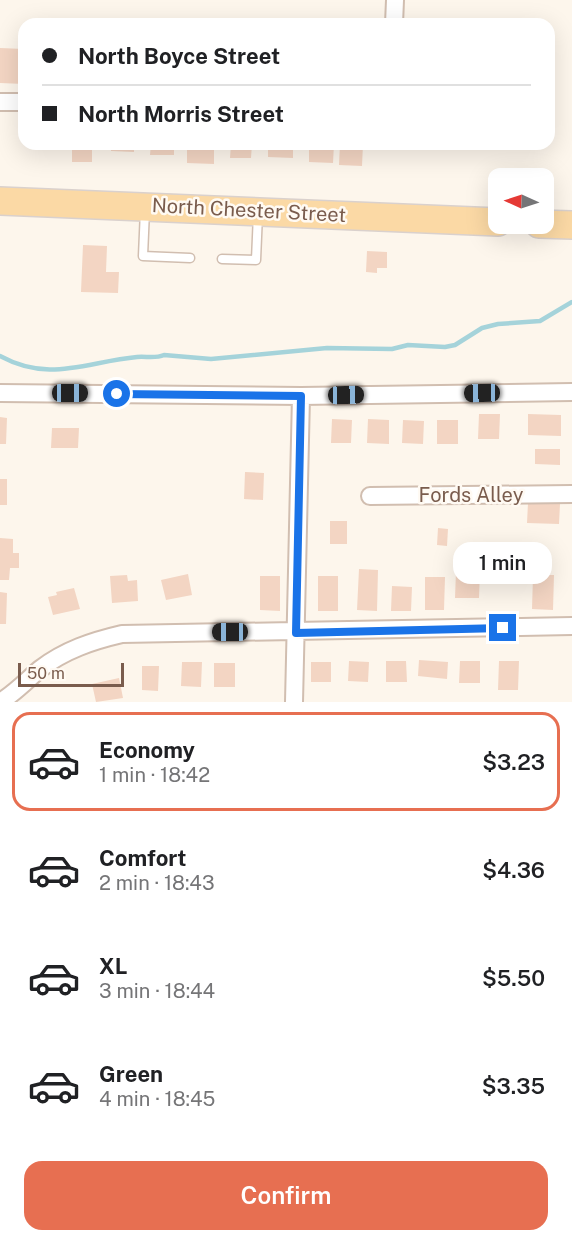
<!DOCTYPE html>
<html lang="en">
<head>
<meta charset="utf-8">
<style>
  body { margin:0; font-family:"Public Sans",sans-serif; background:#f6f6f6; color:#202124; height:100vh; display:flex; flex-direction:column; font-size:22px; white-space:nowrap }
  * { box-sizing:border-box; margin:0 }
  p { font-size:20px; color:#757577 }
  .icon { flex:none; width:33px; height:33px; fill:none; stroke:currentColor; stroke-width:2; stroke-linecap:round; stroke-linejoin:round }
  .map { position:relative; height:702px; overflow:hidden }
  .panel { display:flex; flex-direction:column; background:#fff; flex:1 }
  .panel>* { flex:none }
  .banner { position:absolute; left:18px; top:18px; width:537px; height:132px; border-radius:18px; box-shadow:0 6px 24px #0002; display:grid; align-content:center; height:132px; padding:0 24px; background:#fff }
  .needle { width:39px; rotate:273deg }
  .tools { position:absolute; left:488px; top:168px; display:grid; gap:12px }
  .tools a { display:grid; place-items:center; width:66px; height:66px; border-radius:12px; background:#fff; box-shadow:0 6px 24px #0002; font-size:30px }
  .scale { position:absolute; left:18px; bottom:15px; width:106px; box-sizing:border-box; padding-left:6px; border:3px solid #7a5c4d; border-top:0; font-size:16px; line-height:21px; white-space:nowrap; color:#7a5c4d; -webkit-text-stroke:4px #fffaf3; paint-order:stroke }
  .end { position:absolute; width:27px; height:27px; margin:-14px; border:8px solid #1a73e8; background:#fff; box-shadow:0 0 0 3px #fff }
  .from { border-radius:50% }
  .bubble { position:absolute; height:42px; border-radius:18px; background:#fff; box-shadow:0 6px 24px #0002; font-size:20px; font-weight:600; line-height:42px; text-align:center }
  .car { position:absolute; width:18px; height:36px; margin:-18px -9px; border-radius:8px; box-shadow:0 0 4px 2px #0007; background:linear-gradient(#222 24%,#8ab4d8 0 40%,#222 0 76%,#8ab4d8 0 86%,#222 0) }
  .banner b { display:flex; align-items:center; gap:21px; height:57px; font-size:22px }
  .banner b+b { border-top:2px solid #e0e0e0 }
  .banner i { width:15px; height:15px; background:#202124 }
  ul { padding:10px 0 0; list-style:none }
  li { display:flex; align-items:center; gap:18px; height:99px; margin:0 12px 9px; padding:0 12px; border:3px solid transparent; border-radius:18px }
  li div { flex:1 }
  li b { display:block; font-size:22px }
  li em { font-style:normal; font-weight:600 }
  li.current { border-color:#e76f51 }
  li>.icon { width:54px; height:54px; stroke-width:1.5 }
  .primary-button { display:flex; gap:12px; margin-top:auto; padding:12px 24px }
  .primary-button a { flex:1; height:69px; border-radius:18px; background:#e76f51; color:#fff; font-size:24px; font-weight:600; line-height:69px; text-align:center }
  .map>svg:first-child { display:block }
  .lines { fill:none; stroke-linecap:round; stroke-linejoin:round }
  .stream { stroke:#a5d3da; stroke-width:4.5 }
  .building { fill:#f3d5c3 }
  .lane-casing { stroke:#d1beb0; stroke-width:11 }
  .street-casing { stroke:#d1beb0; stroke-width:20 }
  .primary-casing { stroke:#dad1cd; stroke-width:30 }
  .lane { stroke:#fff; stroke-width:8 }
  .street { stroke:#fff; stroke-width:16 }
  .primary { stroke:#fbd9a5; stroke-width:27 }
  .route { stroke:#1a73e8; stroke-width:8 }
  .labels { text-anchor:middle; stroke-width:5; stroke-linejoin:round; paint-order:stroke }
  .street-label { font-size:20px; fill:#7a5c4d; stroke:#fffaf3 }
</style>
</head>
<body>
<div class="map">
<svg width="572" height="702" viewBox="0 0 572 702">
  <rect width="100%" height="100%" fill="#fdf6ec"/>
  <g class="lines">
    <path class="stream" d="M0 356C49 383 85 362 137 357 146 356 155 359 164 355L211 359 327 348 392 349 408 345 445 347 455 345 482 328 498 324 540 321 572 302"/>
  </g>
  <path class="building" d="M0 48 24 49V84L0 83Z
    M72 144H92V162H72Z
    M111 144H134V152L111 151Z
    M151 144H174V155H150Z
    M187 144H214V164L187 163Z
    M231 144H252L251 158H230Z
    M268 144H293V158L268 157Z
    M309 144H334L333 163 309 162Z
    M340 144H363L362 166 339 165Z
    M83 245 107 246 106 272H119L118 293 81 292Z
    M367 251 387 252V268H377V273L366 272Z
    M479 414H500L499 439H478Z
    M528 414 561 415V436L528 435Z
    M0 417 7 418 6 444H0Z
    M332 419 352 420 351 443H331Z
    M368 419 389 420V444L367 443Z
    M403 420 424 421 423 444 402 443Z
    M437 420H458V444H437Z
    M52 428H79L78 448H51Z
    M535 449H560V465L535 464Z
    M245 472 264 473 263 500 244 499Z
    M0 479H7V505H0Z
    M528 503 560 504 559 524 527 523Z
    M330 521H347V544H330Z
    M438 528 448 529 447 546 437 545Z
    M0 538 13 539V553H19V568H10L9 580H0Z
    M359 569 378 570 377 611 357 610Z
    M456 571H480L479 598H455Z
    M188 574 192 595 166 600 161 580Z
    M127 575 128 581 137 580 138 601 112 603 110 576Z
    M533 575H554L553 610 532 609Z
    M260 576H280V611L260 610Z
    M318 576H338V611H318Z
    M425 577H445L444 610H425Z
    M392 586 412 587 411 611H391Z
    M74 588 80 609 53 615 48 597 57 595 56 592Z
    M0 592 7 593 6 624H0Z
    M419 660 448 662 447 679 418 676Z
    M349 661 369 662 368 682 348 681Z
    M386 661H406L407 682H386Z
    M460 661H480V683H459Z
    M499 661H519L518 690H498Z
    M182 662H202L201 687 181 686Z
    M311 662H331V682H311Z
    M214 663H235V687H214Z
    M142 666H159L158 691 142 690Z
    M119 678 123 698 96 702 92 684Z"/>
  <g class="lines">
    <g class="lane-casing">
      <path id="lane" d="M145 210 143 256 190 258
        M222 259 256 260 258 214"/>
    </g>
    <g class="street-casing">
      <path id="street" d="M394 24 395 0
        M0 102H24
        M0 393 301 396 572 392
        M370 496 572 494
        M0 702C15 693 27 680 40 669 65 650 92 641 122 634L572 626
        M294 702 301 396"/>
    </g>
    <g class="primary-casing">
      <path id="primary" d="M0 201 498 222
        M539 224 572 225"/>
    </g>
    <use href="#lane" class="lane"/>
    <use href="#street" class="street"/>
    <use href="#primary" class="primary"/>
  </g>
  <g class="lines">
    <path class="route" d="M117 394 301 396 296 633 503 628"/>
  </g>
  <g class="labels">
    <g class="street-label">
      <text transform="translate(249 210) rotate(3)" y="7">North Chester Street</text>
      <text x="471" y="502">Fords Alley</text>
    </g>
  </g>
</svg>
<div class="tools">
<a><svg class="needle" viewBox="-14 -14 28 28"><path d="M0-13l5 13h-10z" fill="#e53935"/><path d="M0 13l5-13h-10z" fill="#757577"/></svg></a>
</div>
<div class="scale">50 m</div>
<i class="end from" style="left:117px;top:394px"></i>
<i class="end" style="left:503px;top:628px"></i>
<div class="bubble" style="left:453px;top:542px;width:99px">1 min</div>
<i class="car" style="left:70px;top:393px;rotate:90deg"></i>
<i class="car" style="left:482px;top:393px;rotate:269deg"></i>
<i class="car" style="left:346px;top:395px;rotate:89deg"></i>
<i class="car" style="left:230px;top:632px;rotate:270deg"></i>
<div class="banner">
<b><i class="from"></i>North Boyce Street</b>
<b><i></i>North Morris Street</b>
</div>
</div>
<section class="panel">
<ul>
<li class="current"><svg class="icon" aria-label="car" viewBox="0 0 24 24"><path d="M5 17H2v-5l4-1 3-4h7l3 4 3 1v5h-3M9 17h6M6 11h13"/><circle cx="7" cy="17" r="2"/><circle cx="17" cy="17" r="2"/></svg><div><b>Economy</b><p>1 min · 18:42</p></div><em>$3.23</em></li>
<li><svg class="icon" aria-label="car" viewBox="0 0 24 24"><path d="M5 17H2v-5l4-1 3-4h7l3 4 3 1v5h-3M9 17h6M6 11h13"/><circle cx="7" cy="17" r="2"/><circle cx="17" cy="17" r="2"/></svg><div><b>Comfort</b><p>2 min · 18:43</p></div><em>$4.36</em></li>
<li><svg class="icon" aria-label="car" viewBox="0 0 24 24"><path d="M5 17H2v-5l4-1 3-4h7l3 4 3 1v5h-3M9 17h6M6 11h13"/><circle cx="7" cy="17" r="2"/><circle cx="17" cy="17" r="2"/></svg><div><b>XL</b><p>3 min · 18:44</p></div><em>$5.50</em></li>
<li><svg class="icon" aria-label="car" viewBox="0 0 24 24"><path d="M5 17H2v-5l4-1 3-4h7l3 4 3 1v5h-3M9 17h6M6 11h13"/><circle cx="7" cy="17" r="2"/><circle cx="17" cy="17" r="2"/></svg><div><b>Green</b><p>4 min · 18:45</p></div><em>$3.35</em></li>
</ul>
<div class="primary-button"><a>Confirm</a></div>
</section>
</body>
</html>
